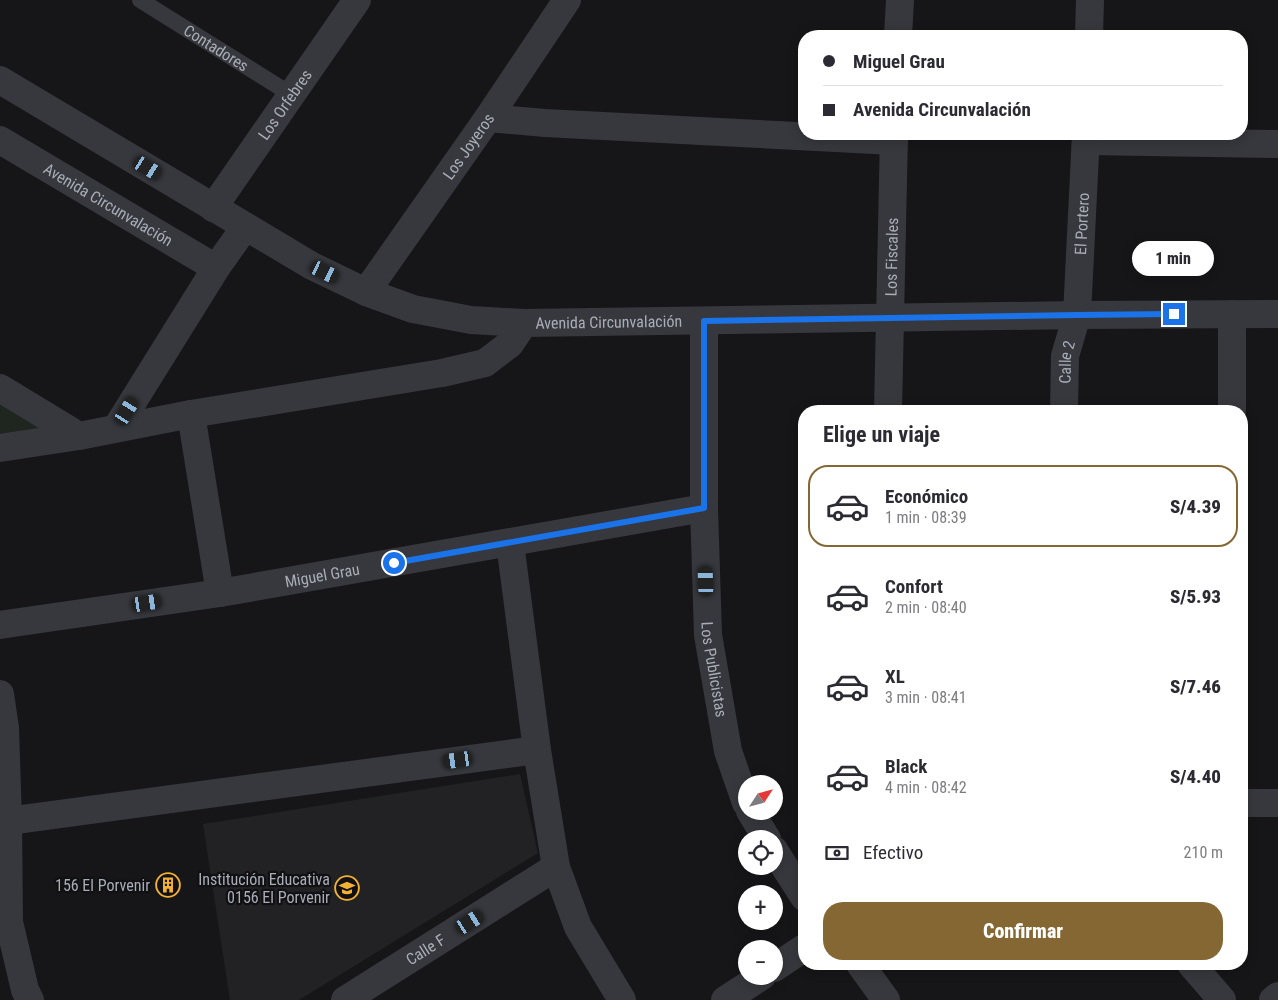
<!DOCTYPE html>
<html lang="es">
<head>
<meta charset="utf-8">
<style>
  body { margin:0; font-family:"Roboto Condensed",sans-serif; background:#f7f7f7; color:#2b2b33; height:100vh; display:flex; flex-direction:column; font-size:19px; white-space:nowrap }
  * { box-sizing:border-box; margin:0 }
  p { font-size:16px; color:#7c7c81 }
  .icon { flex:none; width:28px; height:28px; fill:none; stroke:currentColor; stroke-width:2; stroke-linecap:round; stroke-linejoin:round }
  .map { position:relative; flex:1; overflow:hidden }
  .drawer { position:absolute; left:798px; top:405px; width:450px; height:565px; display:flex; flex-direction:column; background:#fff; border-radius:20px; box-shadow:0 2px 12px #0003 }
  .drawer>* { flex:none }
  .hud { position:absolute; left:798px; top:30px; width:450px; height:110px; border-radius:20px; box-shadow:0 2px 12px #0003; display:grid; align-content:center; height:110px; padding:0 25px; background:#fff }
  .needle { width:32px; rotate:54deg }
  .fabs { position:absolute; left:738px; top:775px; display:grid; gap:10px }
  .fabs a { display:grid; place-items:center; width:45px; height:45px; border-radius:50%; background:#fff; box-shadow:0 2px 12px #0003; font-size:25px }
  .end { position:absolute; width:22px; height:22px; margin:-11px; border:6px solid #1a73e8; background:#fff; box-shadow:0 0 0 2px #fff }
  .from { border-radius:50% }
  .bubble { position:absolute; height:35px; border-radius:18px; background:#fff; box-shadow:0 2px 12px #0003; font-size:16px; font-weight:800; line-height:35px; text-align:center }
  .car { position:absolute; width:15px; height:30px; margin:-15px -8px; border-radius:6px; box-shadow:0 0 4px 1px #0007; background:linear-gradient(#222 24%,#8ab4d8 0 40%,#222 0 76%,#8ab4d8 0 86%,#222 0) }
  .hud b { display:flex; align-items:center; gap:18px; height:48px; font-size:19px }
  .hud b+b { border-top:1px solid #e1e1e2 }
  .hud i { width:12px; height:12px; background:#2b2b33 }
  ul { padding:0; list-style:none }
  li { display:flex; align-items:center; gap:15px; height:82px; margin:0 10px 8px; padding:0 15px; border:2px solid transparent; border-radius:20px }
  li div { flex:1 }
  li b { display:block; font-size:19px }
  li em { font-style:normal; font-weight:800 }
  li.current { border-color:#856733 }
  li>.icon { width:45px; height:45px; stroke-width:1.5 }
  h2 { padding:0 25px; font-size:22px; line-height:60px }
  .pay { display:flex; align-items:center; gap:12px; height:55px; padding:0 25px; font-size:19px }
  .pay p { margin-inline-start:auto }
  .action { display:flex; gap:10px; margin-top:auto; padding:10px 25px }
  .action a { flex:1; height:58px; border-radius:20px; background:#856733; color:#fff; font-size:20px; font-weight:800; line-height:58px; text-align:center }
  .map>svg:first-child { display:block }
  .built { fill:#222225 }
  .green { fill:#1e261f }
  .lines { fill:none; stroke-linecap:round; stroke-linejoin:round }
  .service { stroke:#37383d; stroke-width:16 }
  .minor { stroke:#37383d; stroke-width:28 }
  .tertiary { stroke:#37383d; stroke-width:28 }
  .route { stroke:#1a73e8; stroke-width:6 }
  .labels { text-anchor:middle; stroke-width:4.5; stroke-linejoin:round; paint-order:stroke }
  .street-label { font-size:16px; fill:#a8adb8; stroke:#111113 }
  .poi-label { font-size:16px; fill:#a8adb8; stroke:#111113; text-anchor:end }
</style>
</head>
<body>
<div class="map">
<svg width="1278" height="1000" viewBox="0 0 1278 1000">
  <rect width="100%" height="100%" fill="#161618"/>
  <path class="built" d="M520 774 538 853 299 1000H230L203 824Z"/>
  <path class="green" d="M0 392 58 427 0 434Z"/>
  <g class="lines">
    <path class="service" id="s1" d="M140 0 292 95"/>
    <g class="minor">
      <path d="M898 36 900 0"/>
      <path d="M1089 36 1090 0"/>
      <path d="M488 118 545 123 894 141"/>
      <path id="s2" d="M0 140 216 268"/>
      <path d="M1086 141 1278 144"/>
      <path id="s3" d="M213 208 357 0"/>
      <path id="s4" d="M366 292 488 118 567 0"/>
      <path id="s5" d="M704 321V508L708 635 728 751 746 803"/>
      <path d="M0 388 79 436"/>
      <path id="s6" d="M888 411 894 134"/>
      <path id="s7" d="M1064 411 1065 356 1077 315 1086 134"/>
      <path d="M1232 411V314"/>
      <path d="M191 414 220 593"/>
      <path d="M117 427 216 268 245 227"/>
      <path d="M0 448 79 436 191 414 442 373 485 363 510 344 524 323"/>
      <path d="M510 543 537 750 556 867 578 927 622 1000"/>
      <path id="s8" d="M0 625 220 593 704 508"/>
      <path d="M0 694 5 728 8 821 9 922 25 990 30 1000"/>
      <path d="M1241 803H1278"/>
      <path d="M750 811 767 839"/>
      <path d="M8 821 537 750"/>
      <path d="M774 850 804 897"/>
      <path d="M860 964 886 1000"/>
      <path d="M1191 964 1222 1000"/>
      <path d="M774 968 804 948"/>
      <path id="s9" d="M345 1000 556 867"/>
      <path d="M725 1000 762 976"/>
      <path d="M1273 1000 1278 996"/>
    </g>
    <path class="tertiary" id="s10" d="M0 80 312 266 366 292 413 309 471 320 524 323 1077 315 1278 314"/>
  </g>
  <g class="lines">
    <path class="route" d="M394 563 704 508V321L1077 315 1174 314"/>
  </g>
  <defs>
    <g id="building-ring" transform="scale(1.25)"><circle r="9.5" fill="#111113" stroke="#f2b134" stroke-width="1.5"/><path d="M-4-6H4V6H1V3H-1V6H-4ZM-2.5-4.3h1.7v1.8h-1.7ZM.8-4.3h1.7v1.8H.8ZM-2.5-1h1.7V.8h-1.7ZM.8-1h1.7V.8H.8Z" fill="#f2b134"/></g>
    <g id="school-ring" transform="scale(1.25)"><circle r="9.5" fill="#111113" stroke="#f2b134" stroke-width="1.5"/><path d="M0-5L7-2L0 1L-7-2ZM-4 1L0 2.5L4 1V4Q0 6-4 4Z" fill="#f2b134"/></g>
  </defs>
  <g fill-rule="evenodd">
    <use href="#building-ring" x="168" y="885"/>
    <use href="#school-ring" x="347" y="888"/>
  </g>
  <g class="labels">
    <g class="street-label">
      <text dy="6" stroke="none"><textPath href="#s1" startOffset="90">Contadores</textPath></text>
      <text dy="6" stroke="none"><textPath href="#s3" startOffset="126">Los Orfebres</textPath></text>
      <text dy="6" stroke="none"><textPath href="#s4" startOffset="178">Los Joyeros</textPath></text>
      <text dy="6" stroke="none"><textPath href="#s2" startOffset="126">Avenida Circunvalación</textPath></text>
      <text dy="6" stroke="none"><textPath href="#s7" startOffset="189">El Portero</textPath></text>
      <text dy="6" stroke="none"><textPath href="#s6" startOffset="154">Los Fiscales</textPath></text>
      <text dy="6" stroke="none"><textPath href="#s10" startOffset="670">Avenida Circunvalación</textPath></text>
      <text dy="6" stroke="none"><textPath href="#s7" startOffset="49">Calle 2</textPath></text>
      <text dy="6" stroke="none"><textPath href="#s8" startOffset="326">Miguel Grau</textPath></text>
      <text dy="6" stroke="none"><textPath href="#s5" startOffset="349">Los Publicistas</textPath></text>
      <text dy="6" stroke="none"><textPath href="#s9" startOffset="95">Calle F</textPath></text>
    </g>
    <g class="poi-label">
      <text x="330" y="885">Institución Educativa<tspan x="330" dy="18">0156 El Porvenir</tspan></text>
      <text x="150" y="891">156 El Porvenir</text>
    </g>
  </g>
</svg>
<div class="fabs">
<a><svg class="needle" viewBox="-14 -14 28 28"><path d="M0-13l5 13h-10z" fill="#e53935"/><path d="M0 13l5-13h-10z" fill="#7c7c81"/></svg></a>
<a><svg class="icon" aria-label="locate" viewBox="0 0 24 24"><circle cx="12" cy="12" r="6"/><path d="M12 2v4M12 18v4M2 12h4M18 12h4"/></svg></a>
<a>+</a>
<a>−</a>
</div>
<i class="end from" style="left:394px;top:563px"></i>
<i class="end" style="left:1174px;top:314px"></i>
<div class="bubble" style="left:1132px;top:241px;width:82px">1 min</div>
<i class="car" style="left:148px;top:168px;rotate:121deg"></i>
<i class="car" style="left:325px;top:272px;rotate:116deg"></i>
<i class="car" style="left:127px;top:411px;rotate:32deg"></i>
<i class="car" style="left:706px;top:581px;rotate:358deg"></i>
<i class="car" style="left:147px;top:603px;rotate:81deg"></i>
<i class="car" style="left:458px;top:760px;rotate:262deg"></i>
<i class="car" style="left:470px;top:922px;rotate:58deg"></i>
<div class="hud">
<b><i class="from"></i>Miguel Grau</b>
<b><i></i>Avenida Circunvalación</b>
</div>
<section class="drawer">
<h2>Elige un viaje</h2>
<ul>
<li class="current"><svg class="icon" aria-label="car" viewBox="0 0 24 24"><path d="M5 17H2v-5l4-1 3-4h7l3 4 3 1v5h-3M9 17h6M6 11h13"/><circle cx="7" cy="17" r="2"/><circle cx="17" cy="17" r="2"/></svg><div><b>Económico</b><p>1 min · 08:39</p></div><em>S/4.39</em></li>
<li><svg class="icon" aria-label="car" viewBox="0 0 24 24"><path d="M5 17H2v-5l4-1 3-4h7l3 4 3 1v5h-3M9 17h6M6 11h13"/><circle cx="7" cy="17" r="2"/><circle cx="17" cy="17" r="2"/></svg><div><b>Confort</b><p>2 min · 08:40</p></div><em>S/5.93</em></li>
<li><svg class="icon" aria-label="car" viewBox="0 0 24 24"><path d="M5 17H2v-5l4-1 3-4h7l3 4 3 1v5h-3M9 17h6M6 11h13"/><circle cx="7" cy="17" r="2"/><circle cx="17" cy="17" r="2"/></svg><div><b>XL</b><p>3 min · 08:41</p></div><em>S/7.46</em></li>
<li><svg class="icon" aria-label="car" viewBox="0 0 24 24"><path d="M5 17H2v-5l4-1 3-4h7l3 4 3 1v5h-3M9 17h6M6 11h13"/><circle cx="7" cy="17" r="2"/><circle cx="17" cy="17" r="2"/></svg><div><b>Black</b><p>4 min · 08:42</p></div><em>S/4.40</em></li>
</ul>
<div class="pay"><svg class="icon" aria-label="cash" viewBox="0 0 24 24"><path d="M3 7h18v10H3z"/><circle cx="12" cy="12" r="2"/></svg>Efectivo<p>210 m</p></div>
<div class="action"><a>Confirmar</a></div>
</section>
</div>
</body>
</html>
